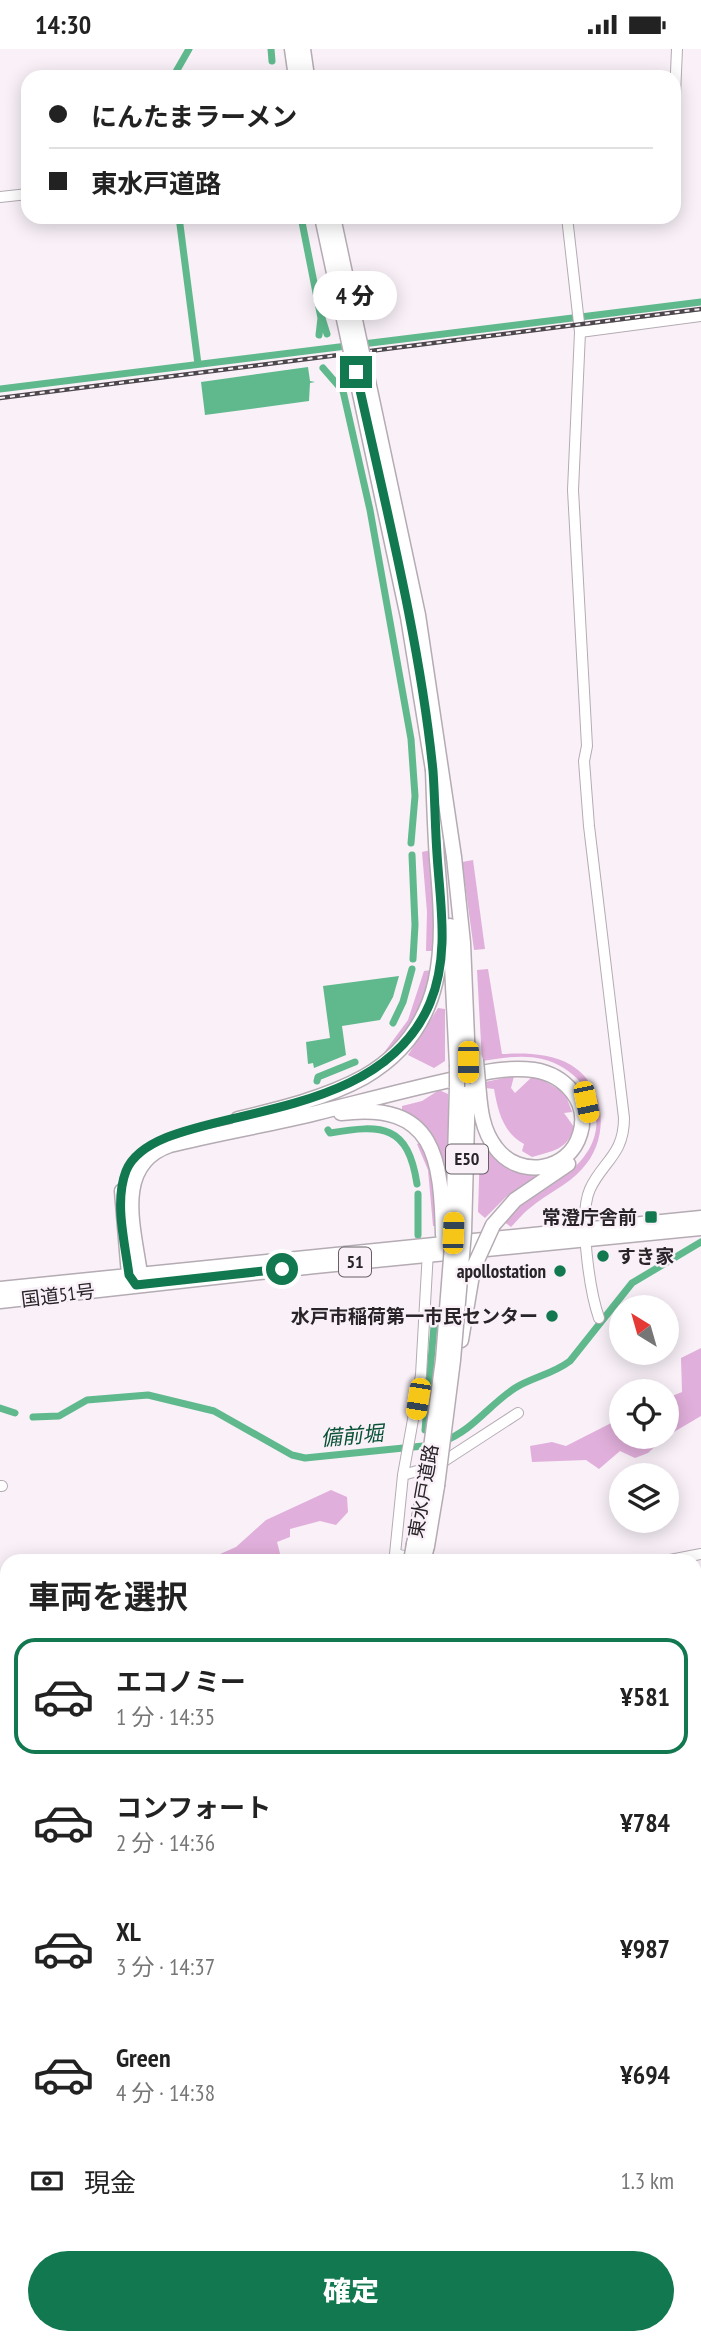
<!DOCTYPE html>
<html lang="ja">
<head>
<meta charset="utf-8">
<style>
  body { margin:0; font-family:"PT Sans Narrow","Noto Sans JP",sans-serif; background:#f2f2f2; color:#222; height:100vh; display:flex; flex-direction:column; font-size:26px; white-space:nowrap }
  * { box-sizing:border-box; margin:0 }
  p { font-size:23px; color:#767676 }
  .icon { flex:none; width:38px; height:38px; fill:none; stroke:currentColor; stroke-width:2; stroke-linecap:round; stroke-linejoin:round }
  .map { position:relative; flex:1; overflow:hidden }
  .details { position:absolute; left:0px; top:1505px; width:702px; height:791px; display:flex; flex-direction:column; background:#fff; border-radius:21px 21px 0 0; box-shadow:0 4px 18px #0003 }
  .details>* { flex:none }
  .top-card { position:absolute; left:21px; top:21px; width:660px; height:154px; border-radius:21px; box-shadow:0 4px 18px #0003; display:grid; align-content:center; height:154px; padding:0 28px; background:#fff }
  .needle { width:46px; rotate:323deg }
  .controls { position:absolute; left:609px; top:1246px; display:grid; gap:14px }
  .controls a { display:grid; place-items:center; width:70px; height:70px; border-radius:50%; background:#fff; box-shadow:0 4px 18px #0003; font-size:35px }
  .end { position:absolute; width:32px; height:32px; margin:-16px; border:9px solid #127850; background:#fff; box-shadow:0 0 0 4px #fff }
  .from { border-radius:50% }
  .bubble { position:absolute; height:49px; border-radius:24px; background:#fff; box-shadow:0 4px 18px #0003; font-size:23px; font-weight:800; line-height:49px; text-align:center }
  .car { position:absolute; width:21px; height:42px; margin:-21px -10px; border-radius:9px; box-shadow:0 0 5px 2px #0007; background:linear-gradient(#f5c518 24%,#345 0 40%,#f5c518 0 76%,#345 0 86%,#f5c518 0) }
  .top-card b { display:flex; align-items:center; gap:24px; height:66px; font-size:26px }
  .top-card b+b { border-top:2px solid #e0e0e0 }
  .top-card i { width:18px; height:18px; background:#222 }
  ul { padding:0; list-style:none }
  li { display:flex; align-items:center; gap:21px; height:116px; margin:0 14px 10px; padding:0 14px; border:4px solid transparent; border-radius:21px }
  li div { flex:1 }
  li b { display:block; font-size:26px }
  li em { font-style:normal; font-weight:800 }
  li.active { border-color:#127850 }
  li>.icon { width:63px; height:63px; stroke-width:1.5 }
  h2 { padding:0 28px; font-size:32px; line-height:84px }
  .pay { display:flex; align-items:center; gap:18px; height:77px; padding:0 28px; font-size:26px }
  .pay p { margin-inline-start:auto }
  .action { display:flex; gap:14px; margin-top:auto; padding:14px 28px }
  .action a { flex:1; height:80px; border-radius:42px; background:#127850; color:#fff; font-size:28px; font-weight:800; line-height:80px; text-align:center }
  .status { display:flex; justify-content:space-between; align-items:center; height:49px; padding:0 35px; background:#fff; direction:ltr }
  .status svg { height:19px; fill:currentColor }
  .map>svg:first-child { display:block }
  .green { fill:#e1afdb }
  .water { fill:#5fb98d }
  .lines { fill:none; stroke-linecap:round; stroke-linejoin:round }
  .canal { stroke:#5fb98d; stroke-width:7 }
  .minor-casing { stroke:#b4abb3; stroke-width:12 }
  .highway-casing { stroke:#b4abb3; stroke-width:17 }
  .minor { stroke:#fff; stroke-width:10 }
  .highway { stroke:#fff; stroke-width:14 }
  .rail-casing { stroke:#4c474b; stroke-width:4.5 }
  .rail { stroke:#f9f0f8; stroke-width:2; stroke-dasharray:5; stroke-linecap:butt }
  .highway-bridge-casing { stroke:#b4abb3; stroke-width:17; stroke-linecap:butt }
  .highway-bridge { stroke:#fff; stroke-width:14 }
  .route { stroke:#127850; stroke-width:9 }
  .poi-dot { fill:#127850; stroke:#f9f0f8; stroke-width:2.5 }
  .labels { text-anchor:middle; stroke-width:5; stroke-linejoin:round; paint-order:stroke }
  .shield { fill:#f9f0f8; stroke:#676166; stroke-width:2 }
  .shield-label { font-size:18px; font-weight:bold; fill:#282427 }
  .poi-label { font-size:19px; font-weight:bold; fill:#282427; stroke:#f9f0f8; text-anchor:end }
  .street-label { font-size:19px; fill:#282427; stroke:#f9f0f8 }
  .water-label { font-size:21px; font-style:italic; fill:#075135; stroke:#f9f0f8 }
</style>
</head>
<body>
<div class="status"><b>14:30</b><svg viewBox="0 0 49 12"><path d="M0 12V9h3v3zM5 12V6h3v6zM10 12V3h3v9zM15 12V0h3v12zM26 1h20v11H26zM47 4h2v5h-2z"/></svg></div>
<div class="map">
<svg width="701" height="2296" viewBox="0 0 701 2296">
  <rect width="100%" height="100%" fill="#f9f0f8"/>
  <path class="green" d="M431 801 436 864 434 902H426L427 863 422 803Z
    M473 811 485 900 474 901 462 813Z
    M488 920 502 1005C524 1004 551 1004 571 1016 607 1038 610 1091 582 1120 568 1136 546 1145 530 1159 523 1164 517 1172 511 1178L503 1172C526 1148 562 1135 583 1109 615 1070 585 1020 542 1010 523 1005 501 1009 482 1012L477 921Z
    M431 921C426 957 407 985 380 1009L408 971 424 922Z
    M438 959 445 960V1012L434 1019 408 1006Z
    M534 1026 565 1044 572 1063 564 1064 574 1078C568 1101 552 1102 532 1108L522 1102 524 1095C503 1084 498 1062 494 1040L485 1039V1033L514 1027 511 1039 515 1044Z
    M439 1041 448 1045 449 1130H446C438 1094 431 1084 402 1061V1057L422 1052Z
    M422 1093 433 1120 437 1177H433L428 1121 417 1095Z
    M480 1099H487L505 1118 535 1126V1130L506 1148 485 1169 478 1163Z
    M701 1299V1367L667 1387V1349L682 1343 681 1309Z
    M621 1369V1388H665L648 1404 635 1409 620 1402 599 1420 586 1411 532 1413 530 1397 552 1393 566 1397Z
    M331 1441 347 1448 348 1463 336 1476 320 1472 290 1480V1488L277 1493 282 1512H191L211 1509 236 1498 266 1471Z"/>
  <path class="water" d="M308 318 310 332 315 333 310 334 309 352 205 366 201 333Z
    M399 927 393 948 380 971 342 977 346 1006 314 1019 313 1014 308 1015 306 993 330 989 323 937Z"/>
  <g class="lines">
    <path class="canal" d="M271 0 272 12
      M274 25 275 28
      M173 28 189 0
      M179 168 198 315
      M301 168 321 269 319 286
      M322 269 327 285
      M323 319 343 342 370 461 411 690 415 747 411 794
      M0 340 701 253
      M412 806 415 876 413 910
      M393 974 403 953 412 920
      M317 1032 318 1028 355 1013
      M328 1081 330 1084C383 1075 408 1076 417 1135
      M418 1145V1186
      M0 1359 15 1364
      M33 1368 59 1367 87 1351 148 1346 214 1362 292 1406 305 1409 433 1396
      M425 1381 434 1277
      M444 1392C472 1382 490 1355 515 1339 533 1328 553 1325 570 1312L632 1234 701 1193"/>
    <g class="minor-casing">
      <path id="minor" d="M674 70 677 0
        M0 148 28 145
        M567 168 580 283 573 441 587 697 584 712 589 777 624 1069C624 1106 603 1112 590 1140 578 1166 590 1243 599 1269
        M580 283 701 267
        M403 1426 438 1416 518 1364
        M0 1437H2
        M417 1510 395 1505 403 1426 421 1326 428 1202
        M665 1512 701 1505
        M0 1768 7 1767
        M695 1778 701 1785
        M695 1829 701 1823
        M0 2205 7 2201"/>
    </g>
    <g class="highway-casing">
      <path id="highway" d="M292 0 296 28
        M303 0 307 28
        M454 808 463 894 468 1013
        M450 877 457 1016
        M341 1064C436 1052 441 1110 443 1186
        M238 1070C280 1060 326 1049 364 1028 449 979 445 896 437 811 435 781 434 751 433 721
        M122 1142 129 1226 136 1236
        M493 1176 515 1151 568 1115
        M464 1183 468 1036
        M453 1184 457 1038
        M136 1236 140 1225C134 1180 113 1115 170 1096 218 1084 267 1076 316 1064 360 1053 405 1041 450 1031 477 1025 506 1017 534 1021 565 1026 590 1053 580 1085 569 1123 519 1130 496 1099 481 1080 480 1057 478 1034
        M0 1240 701 1169
        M0 1252 315 1217 701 1179
        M461 1291 473 1220
        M414 1495 426 1435
        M427 1497 437 1437
        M107 2296 111 2289
        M119 2296 123 2289"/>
    </g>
    <use href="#minor" class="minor"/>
    <use href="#highway" class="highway"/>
    <g class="rail-casing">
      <path id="rail" d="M0 349 701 260"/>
    </g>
    <use href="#rail" class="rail"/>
    <g class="highway-bridge-casing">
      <path id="highway-bridge" d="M322 168 408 568 433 721
        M333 168 418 566 454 808
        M476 1011 478 1034
        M457 1038V1016
        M473 1220 493 1176
        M426 1435 443 1311 453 1184
        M437 1437 453 1311 464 1183
        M411 1512 414 1495
        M423 1512 427 1497"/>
    </g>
    <use href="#highway-bridge" class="highway-bridge"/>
  </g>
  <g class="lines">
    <path class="route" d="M282 1220 136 1236 129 1226C125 1194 114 1153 126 1122 155 1050 374 1088 430 954 450 906 440 854 437 805 435 777 435 749 433 722 420 591 384 451 356 323"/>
  </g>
  <g class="poi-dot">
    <rect x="644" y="1161" width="14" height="14" rx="3.5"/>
    <circle cx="603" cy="1207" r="7"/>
    <circle cx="560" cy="1222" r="7"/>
    <circle cx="552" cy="1267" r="7"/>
  </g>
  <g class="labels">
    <g class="shield">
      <rect x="446" y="1095.5" width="42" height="29" rx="5"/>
      <rect x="339" y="1198.5" width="32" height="29" rx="5"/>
    </g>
    <g class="shield-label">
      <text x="467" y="1116">E50</text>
      <text x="355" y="1219">51</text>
    </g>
    <g class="poi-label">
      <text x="637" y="1175">常澄庁舎前</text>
      <text x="617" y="1214" text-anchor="start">すき家</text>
      <text x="546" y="1229">apollostation</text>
      <text x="538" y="1274">水戸市稲荷第一市民センター</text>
    </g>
    <g class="street-label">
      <text transform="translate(58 1246) rotate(-7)" y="7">国道51号</text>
      <text transform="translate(423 1442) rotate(-80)" y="7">東水戸道路</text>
    </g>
    <g class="water-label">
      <text transform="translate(352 1387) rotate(-5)" y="7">備前堀</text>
    </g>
  </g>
</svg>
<div class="controls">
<a><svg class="needle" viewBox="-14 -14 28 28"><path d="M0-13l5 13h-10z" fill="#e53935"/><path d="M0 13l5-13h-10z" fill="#767676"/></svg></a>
<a><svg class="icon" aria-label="locate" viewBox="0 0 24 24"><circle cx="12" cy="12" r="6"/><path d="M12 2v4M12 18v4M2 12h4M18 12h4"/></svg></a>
<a><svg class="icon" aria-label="layers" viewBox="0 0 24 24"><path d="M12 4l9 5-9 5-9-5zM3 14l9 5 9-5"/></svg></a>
</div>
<i class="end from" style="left:282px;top:1220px"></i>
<i class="end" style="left:356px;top:323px"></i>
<div class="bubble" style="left:313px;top:222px;width:84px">4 分</div>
<i class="car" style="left:468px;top:1013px;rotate:180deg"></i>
<i class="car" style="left:586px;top:1053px;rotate:168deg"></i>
<i class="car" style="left:453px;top:1184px;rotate:2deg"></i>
<i class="car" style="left:418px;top:1350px;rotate:189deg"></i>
<div class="top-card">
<b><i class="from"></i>にんたまラーメン</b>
<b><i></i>東水戸道路</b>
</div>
<section class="details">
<h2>車両を選択</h2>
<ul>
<li class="active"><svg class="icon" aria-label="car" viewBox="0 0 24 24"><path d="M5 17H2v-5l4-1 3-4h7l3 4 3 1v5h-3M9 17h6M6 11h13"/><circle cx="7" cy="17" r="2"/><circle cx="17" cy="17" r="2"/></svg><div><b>エコノミー</b><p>1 分 · 14:35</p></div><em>¥581</em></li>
<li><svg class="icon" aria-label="car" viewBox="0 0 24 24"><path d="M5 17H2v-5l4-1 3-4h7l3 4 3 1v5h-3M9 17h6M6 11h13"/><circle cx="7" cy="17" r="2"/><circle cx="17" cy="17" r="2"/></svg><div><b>コンフォート</b><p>2 分 · 14:36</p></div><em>¥784</em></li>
<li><svg class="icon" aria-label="car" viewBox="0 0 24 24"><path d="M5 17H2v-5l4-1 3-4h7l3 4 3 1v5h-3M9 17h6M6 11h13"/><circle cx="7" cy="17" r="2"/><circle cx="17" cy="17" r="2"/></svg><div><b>XL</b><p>3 分 · 14:37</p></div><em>¥987</em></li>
<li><svg class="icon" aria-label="car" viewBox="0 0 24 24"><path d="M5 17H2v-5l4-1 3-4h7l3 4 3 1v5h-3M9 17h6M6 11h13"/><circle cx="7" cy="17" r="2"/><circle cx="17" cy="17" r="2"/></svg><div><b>Green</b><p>4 分 · 14:38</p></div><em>¥694</em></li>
</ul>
<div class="pay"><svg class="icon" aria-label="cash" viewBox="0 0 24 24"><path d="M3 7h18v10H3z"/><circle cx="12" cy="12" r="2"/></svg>現金<p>1.3 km</p></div>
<div class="action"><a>確定</a></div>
</section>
</div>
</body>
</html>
